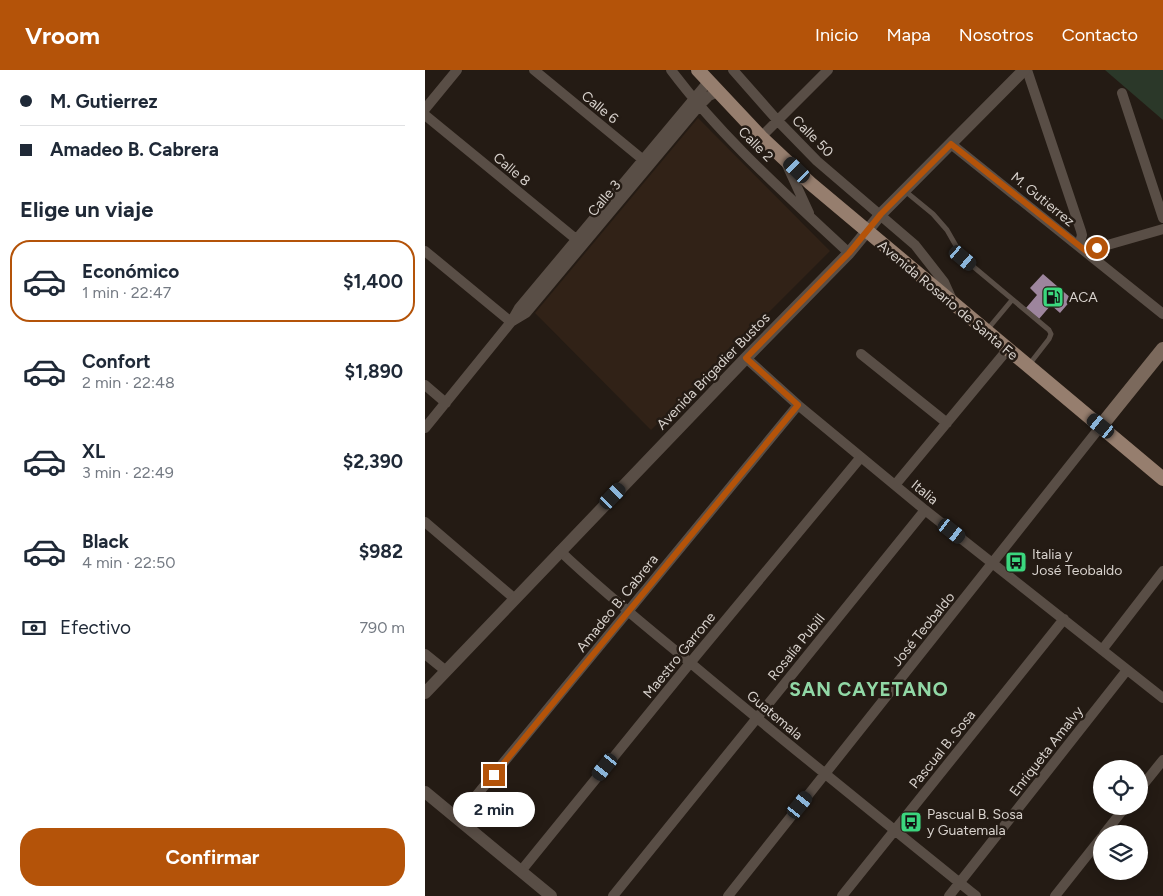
<!DOCTYPE html>
<html lang="es">
<head>
<meta charset="utf-8">
<style>
  body { margin:0; font-family:Figtree,sans-serif; background:#f2f2f3; color:#1f2937; height:100vh; display:flex; flex-direction:column; font-size:19px; white-space:nowrap }
  * { box-sizing:border-box; margin:0 }
  p { font-size:16px; color:#747a83 }
  .icon { flex:none; width:28px; height:28px; fill:none; stroke:currentColor; stroke-width:2; stroke-linecap:round; stroke-linejoin:round }
  .map { position:relative; flex:1; overflow:hidden }
  .sheet { display:flex; flex-direction:column; background:#fff; width:425px }
  .sheet>* { flex:none }
  .hud { display:grid; align-content:center; height:110px; padding:0 20px; background:#fff }
  .fabs { position:absolute; left:668px; top:690px; display:grid; gap:10px }
  .fabs a { display:grid; place-items:center; width:55px; height:55px; border-radius:50%; background:#fff; box-shadow:0 2px 12px #0003; font-size:25px }
  .end { position:absolute; width:22px; height:22px; margin:-11px; border:6px solid #b45309; background:#fff; box-shadow:0 0 0 2px #fff }
  .from { border-radius:50% }
  .bubble { position:absolute; height:35px; border-radius:18px; background:#fff; box-shadow:0 2px 12px #0003; font-size:16px; font-weight:700; line-height:35px; text-align:center }
  .car { position:absolute; width:15px; height:30px; margin:-15px -8px; border-radius:6px; box-shadow:0 0 4px 1px #0007; background:linear-gradient(#222 24%,#8ab4d8 0 40%,#222 0 76%,#8ab4d8 0 86%,#222 0) }
  .hud b { display:flex; align-items:center; gap:18px; height:48px; font-size:19px }
  .hud b+b { border-top:1px solid #e0e1e3 }
  .hud i { width:12px; height:12px; background:#1f2937 }
  ul { padding:0; list-style:none }
  li { display:flex; align-items:center; gap:15px; height:82px; margin:0 10px 8px; padding:0 10px; border:2px solid transparent; border-radius:20px }
  li div { flex:1 }
  li b { display:block; font-size:19px }
  li em { font-style:normal; font-weight:700 }
  li.active { border-color:#b45309 }
  li>.icon { width:45px; height:45px; stroke-width:1.5 }
  h2 { padding:0 20px; font-size:22px; line-height:60px }
  .pay { display:flex; align-items:center; gap:12px; height:55px; padding:0 20px; font-size:19px }
  .pay p { margin-inline-start:auto }
  .cta { display:flex; gap:10px; margin-top:auto; padding:10px 20px }
  .cta a { flex:1; height:58px; border-radius:20px; background:#b45309; color:#fff; font-size:20px; font-weight:700; line-height:58px; text-align:center }
  header { display:flex; align-items:center; gap:30px; box-sizing:border-box; height:70px; padding:0 25px; background:#b45309; color:#fff }
  header strong { font-size:24px }
  nav { display:flex; gap:28px; margin-inline-start:auto; font-size:18px }
  main { display:flex; flex:1; min-height:0 }
  .map>svg:first-child { display:block }
  .built { fill:#312217 }
  .green { fill:#2b3829 }
  .building { fill:#9d859d }
  .lines { fill:none; stroke-linecap:round; stroke-linejoin:round }
  .service { stroke:#594e46; stroke-width:5 }
  .minor { stroke:#594e46; stroke-width:10 }
  .tertiary { stroke:#594e46; stroke-width:12 }
  .secondary { stroke:#7b695c; stroke-width:14 }
  .primary { stroke:#967e6e; stroke-width:14 }
  .route { stroke:#b45309; stroke-width:6 }
  .labels { text-anchor:middle; stroke-width:5; stroke-linejoin:round; paint-order:stroke }
  .street-label { font-size:14px; fill:#d8d2cd; stroke:#241b14 }
  .poi-label { font-size:14px; fill:#d8d2cd; stroke:#241b14; text-anchor:start }
  .district-label { font-size:19px; font-weight:bold; letter-spacing:1px; fill:#91d8a6; stroke:#241b14 }
</style>
</head>
<body>
<header>
<strong>Vroom</strong>
<nav><a>Inicio</a><a>Mapa</a><a>Nosotros</a><a>Contacto</a></nav>
</header>
<main>
<section class="sheet">
<div class="hud">
<b><i class="from"></i>M. Gutierrez</b>
<b><i></i>Amadeo B. Cabrera</b>
</div>
<h2>Elige un viaje</h2>
<ul>
<li class="active"><svg class="icon" aria-label="car" viewBox="0 0 24 24"><path d="M5 17H2v-5l4-1 3-4h7l3 4 3 1v5h-3M9 17h6M6 11h13"/><circle cx="7" cy="17" r="2"/><circle cx="17" cy="17" r="2"/></svg><div><b>Económico</b><p>1 min · 22:47</p></div><em>$1,400</em></li>
<li><svg class="icon" aria-label="car" viewBox="0 0 24 24"><path d="M5 17H2v-5l4-1 3-4h7l3 4 3 1v5h-3M9 17h6M6 11h13"/><circle cx="7" cy="17" r="2"/><circle cx="17" cy="17" r="2"/></svg><div><b>Confort</b><p>2 min · 22:48</p></div><em>$1,890</em></li>
<li><svg class="icon" aria-label="car" viewBox="0 0 24 24"><path d="M5 17H2v-5l4-1 3-4h7l3 4 3 1v5h-3M9 17h6M6 11h13"/><circle cx="7" cy="17" r="2"/><circle cx="17" cy="17" r="2"/></svg><div><b>XL</b><p>3 min · 22:49</p></div><em>$2,390</em></li>
<li><svg class="icon" aria-label="car" viewBox="0 0 24 24"><path d="M5 17H2v-5l4-1 3-4h7l3 4 3 1v5h-3M9 17h6M6 11h13"/><circle cx="7" cy="17" r="2"/><circle cx="17" cy="17" r="2"/></svg><div><b>Black</b><p>4 min · 22:50</p></div><em>$982</em></li>
</ul>
<div class="pay"><svg class="icon" aria-label="cash" viewBox="0 0 24 24"><path d="M3 7h18v10H3z"/><circle cx="12" cy="12" r="2"/></svg>Efectivo<p>790 m</p></div>
<div class="cta"><a>Confirmar</a></div>
</section>
<div class="map">
<svg width="738" height="826" viewBox="0 0 738 826">
  <rect width="100%" height="100%" fill="#241b14"/>
  <path class="built" d="M273 48 405 181 226 360 110 243Z"/>
  <path class="green" d="M680 0H738V50Z"/>
  <path class="building" d="M618 204 647 229 635 243 626 235 614 249 601 238 612 225 605 218Z"/>
  <g class="lines">
    <path class="service" d="M480 121 508 144 522 160 538 188 624 260 626 264 624 269 603 296
      M562 260 587 230"/>
    <path class="minor" d="M109 0 222 93
      M246 0C297 68 362 125 424 183
      M308 0 353 51 392 91 490 175 519 212 528 232
      M602 0 656 161 657 165 654 176
      M283 12 94 238 86 252 101 243 274 36 284 26 293 22
      M697 23 738 148
      M0 39 32 0
      M0 45 157 174
      M336 67 403 0
      M526 74 738 244
      M361 93 384 143
      M0 181 86 252 0 358
      M666 185 672 178 738 159
      M436 284 522 353
      M321 288 373 335 500 440 738 628
      M0 315 21 333
      M470 415 583 279
      M0 452 90 529
      M135 481C178 522 223 558 268 595 361 673 456 749 551 826
      M677 580 738 501
      M0 584 21 601
      M714 720 738 690
      M32 749 373 335
      M679 764 701 736
      M96 801 265 593 436 387
      M188 826 500 440
      M303 826 676 356
      M417 826 639 549
      M524 826 702 600
      M630 826 676 768"/>
    <path class="tertiary" d="M0 623 321 288 424 183 456 144 599 0
      M0 722 126 826"/>
    <path class="secondary" d="M676 356 738 279"/>
    <path class="primary" d="M273 0 336 67 385 113 738 409"/>
  </g>
  <g class="lines">
    <path class="route" d="M69 705 373 335 321 288 424 183 456 144 526 74 666 185 672 178"/>
  </g>
  <defs>
    <g id="fuel-square" transform="scale(1.125)"><rect x="-9" y="-9" width="18" height="18" rx="4" fill="#3bd77e" stroke="#241b14"/><path d="M-5.5-6h7V0h2V4h1.3V-2.5L3-4.5l.8-.8L6-3V5H2.5V1h-1V6h-7ZM-4.2-4.7v3.2H.2V-4.7Z" fill="#111"/></g>
    <g id="bus-square" transform="scale(1.125)"><rect x="-9" y="-9" width="18" height="18" rx="4" fill="#3bd77e" stroke="#241b14"/><path d="M-5-6H5V4H4V6H2V4H-2V6H-4V4H-5ZM-3.5-4V0h7V-4ZM-3.5 1.2v1.5H-2V1.2ZM2 1.2v1.5H3.5V1.2Z" fill="#111"/></g>
  </defs>
  <g fill-rule="evenodd">
    <use href="#fuel-square" x="628" y="227"/>
    <use href="#bus-square" x="591" y="492"/>
    <use href="#bus-square" x="486" y="752"/>
  </g>
  <g class="labels">
    <g class="street-label">
      <text transform="translate(175 37) rotate(39)" y="5">Calle 6</text>
      <text transform="translate(388 66) rotate(45)" y="5">Calle 50</text>
      <text transform="translate(331 74) rotate(45)" y="5">Calle 2</text>
      <text transform="translate(87 99) rotate(40)" y="5">Calle 8</text>
      <text transform="translate(179 128) rotate(-50)" y="5">Calle 3</text>
      <text transform="translate(618 129) rotate(39)" y="5">M. Gutierrez</text>
      <text transform="translate(523 230) rotate(40)" y="5">Avenida Rosario de Santa Fe</text>
      <text transform="translate(288 301) rotate(-46)" y="5">Avenida Brigadier Bustos</text>
      <text transform="translate(500 422) rotate(39)" y="5">Italia</text>
      <text transform="translate(192 533) rotate(-51)" y="5">Amadeo B. Cabrera</text>
      <text transform="translate(498 559) rotate(-51)" y="5">José Teobaldo</text>
      <text transform="translate(371 577) rotate(-51)" y="5">Rosalía Pubill</text>
      <text transform="translate(254 585) rotate(-51)" y="5">Maestro Garrone</text>
      <text transform="translate(350 645) rotate(40)" y="5">Guatemala</text>
      <text transform="translate(517 679) rotate(-51)" y="5">Pascual B. Sosa</text>
      <text transform="translate(621 681) rotate(-52)" y="5">Enriqueta Amalvy</text>
    </g>
    <g class="poi-label">
      <text x="644" y="232">ACA</text>
      <text x="607" y="489">Italia y<tspan x="607" dy="16">José Teobaldo</tspan></text>
      <text x="502" y="749">Pascual B. Sosa<tspan x="502" dy="16">y Guatemala</tspan></text>
    </g>
    <g class="district-label">
      <text x="444" y="626">SAN CAYETANO</text>
    </g>
  </g>
</svg>
<div class="fabs">
<a><svg class="icon" aria-label="locate" viewBox="0 0 24 24"><circle cx="12" cy="12" r="6"/><path d="M12 2v4M12 18v4M2 12h4M18 12h4"/></svg></a>
<a><svg class="icon" aria-label="layers" viewBox="0 0 24 24"><path d="M12 4l9 5-9 5-9-5zM3 14l9 5 9-5"/></svg></a>
</div>
<i class="end from" style="left:672px;top:178px"></i>
<i class="end" style="left:69px;top:705px"></i>
<div class="bubble" style="left:28px;top:722px;width:82px">2 min</div>
<i class="car" style="left:372px;top:100px;rotate:314deg"></i>
<i class="car" style="left:538px;top:188px;rotate:130deg"></i>
<i class="car" style="left:676px;top:356px;rotate:309deg"></i>
<i class="car" style="left:188px;top:426px;rotate:44deg"></i>
<i class="car" style="left:527px;top:461px;rotate:128deg"></i>
<i class="car" style="left:180px;top:697px;rotate:219deg"></i>
<i class="car" style="left:375px;top:735px;rotate:39deg"></i>
</div>
</main>
</body>
</html>
